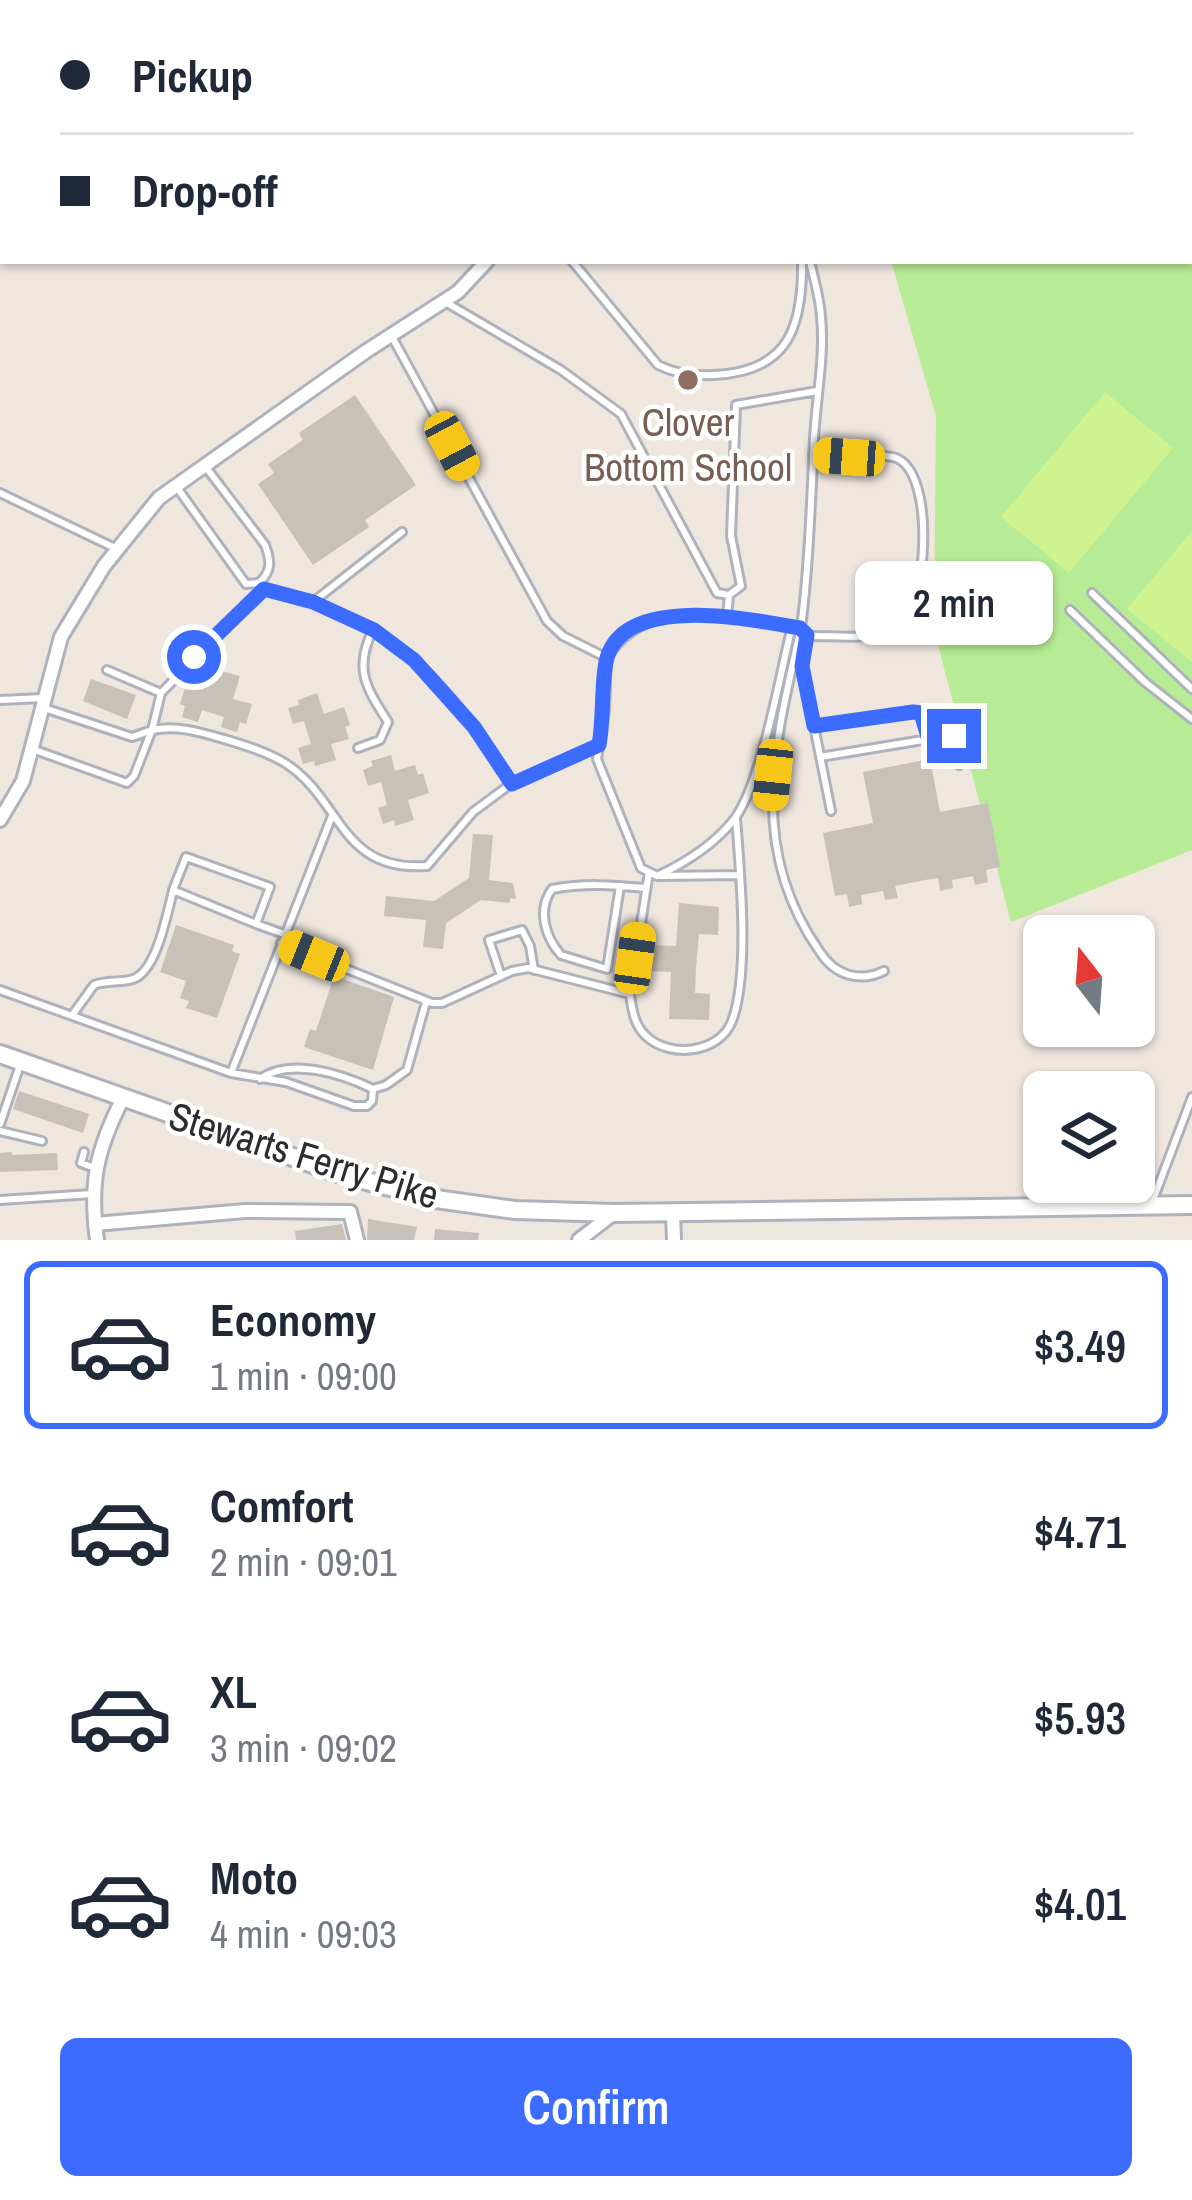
<!DOCTYPE html>
<html lang="en">
<head>
<meta charset="utf-8">
<style>
  body { margin:0; font-family:"Archivo Narrow",sans-serif; background:#f2f2f3; color:#1f2937; height:100vh; display:flex; flex-direction:column; font-size:45px; white-space:nowrap }
  * { box-sizing:border-box; margin:0 }
  p { font-size:39px; color:#747a83 }
  .icon { flex:none; width:66px; height:66px; fill:none; stroke:currentColor; stroke-width:2; stroke-linecap:round; stroke-linejoin:round }
  .map { position:relative; height:1240px; overflow:hidden }
  .panel { display:flex; flex-direction:column; background:#fff; flex:1 }
  .panel>* { flex:none }
  .banner { position:absolute; left:0px; top:0px; width:1194px; height:264px; box-shadow:0 3px 9px #0004; display:grid; align-content:center; height:264px; padding:0 60px; background:#fff }
  .needle { width:78px; rotate:343deg }
  .fabs { position:absolute; left:1023px; top:915px; display:grid; gap:24px }
  .fabs a { display:grid; place-items:center; width:132px; height:132px; border-radius:18px; background:#fff; box-shadow:0 3px 9px #0004; font-size:60px }
  .end { position:absolute; width:54px; height:54px; margin:-27px; border:15px solid #3b6cff; background:#fff; box-shadow:0 0 0 6px #fff }
  .from { border-radius:50% }
  .bubble { position:absolute; height:84px; border-radius:18px; background:#fff; box-shadow:0 3px 9px #0004; font-size:39px; font-weight:600; line-height:84px; text-align:center }
  .car { position:absolute; width:36px; height:72px; margin:-36px -18px; border-radius:15px; box-shadow:0 0 9px 3px #0007; background:linear-gradient(#f5c518 24%,#345 0 40%,#f5c518 0 76%,#345 0 86%,#f5c518 0) }
  .banner b { display:flex; align-items:center; gap:42px; height:114px; font-size:45px }
  .banner b+b { border-top:3px solid #e0e1e3 }
  .banner i { width:30px; height:30px; background:#1f2937 }
  ul { padding:21px 0 0; list-style:none }
  li { display:flex; align-items:center; gap:36px; height:168px; margin:0 24px 18px; padding:0 36px; border:6px solid transparent; border-radius:18px }
  li div { flex:1 }
  li b { display:block; font-size:45px }
  li em { font-style:normal; font-weight:600 }
  li.current { border-color:#3b6cff }
  li>.icon { width:108px; height:108px; stroke-width:1.5 }
  .primary-button { display:flex; gap:24px; margin-top:auto; padding:24px 60px }
  .primary-button a { flex:1; height:138px; border-radius:18px; background:#3b6cff; color:#fff; font-size:48px; font-weight:600; line-height:138px; text-align:center }
  .map>svg:first-child { display:block }
  .green { fill:#b8eb95 }
  .pitch { fill:#cff390 }
  .building { fill:#c7c1b9 }
  .lines { fill:none; stroke-linecap:round; stroke-linejoin:round }
  .lane-casing { stroke:#aeb2bd; stroke-width:12 }
  .street-casing { stroke:#aeb2bd; stroke-width:18 }
  .secondary-casing { stroke:#aeb2bd; stroke-width:22 }
  .lane { stroke:#fff; stroke-width:6 }
  .street { stroke:#fff; stroke-width:12 }
  .secondary { stroke:#fff; stroke-width:16 }
  .route { stroke:#3b6cff; stroke-width:15 }
  .education-dot { fill:#8d6e63; stroke:#fff; stroke-width:4.5 }
  .labels { text-anchor:middle; stroke-width:9; stroke-linejoin:round; paint-order:stroke }
  .education-label { font-size:39px; fill:#785e54; stroke:#fff }
  .street-label { font-size:39px; fill:#2c2c2c; stroke:#fff }
</style>
</head>
<body>
<div class="map">
<svg width="1192" height="1240" viewBox="0 0 1192 1240">
  <rect width="100%" height="100%" fill="#efe6de"/>
  <path class="green" d="M639 0H1192V850L1011 922 934 630 936 416 891 261H1191V3Z"/>
  <path class="pitch" d="M1105 392 1173 448 1069 573 1001 517Z
    M1192 531V662L1127 609Z"/>
  <path class="building" d="M355 395 416 485 365 520 369 527 313 565 258 484 274 473 268 464 303 440 299 433Z
    M221 671 240 676 233 699 252 704 246 724 240 722 237 732 221 727 224 717 202 710 198 722 182 717 185 706 180 704 186 685 203 690 209 672 220 675Z
    M91 679 136 695 127 719 83 701Z
    M317 693 324 714 344 707 350 725 345 727 349 739 331 744 336 760 315 766 314 761 303 764 298 748 311 744 304 721 293 724 288 708 299 705 298 700Z
    M391 755 395 771 415 765 418 775 423 773 429 793 408 800 414 820 395 826 394 820 383 824 378 808 387 805 381 782 368 786 363 770 373 766 371 761Z
    M930 759 940 812 988 803 1000 867 986 870 988 882 975 885 973 876 952 880 953 888 940 891 938 878 925 880 895 886 898 898 885 900 883 891 861 895 862 904 849 907 847 894 835 896 823 833 873 823 863 772Z
    M473 834 493 835 489 880 513 883 516 899 510 898V903L481 900 446 923 443 949 423 947 426 920 384 916 386 896 434 901 469 878Z
    M679 903 719 907 718 935 699 934 696 968 695 993 710 994 709 1020 669 1019 671 972 644 971V961H650L651 945 676 946Z
    M176 925 234 945 232 951 240 954 217 1018 186 1008 189 1001 180 998 186 981 160 972Z
    M334 976 394 997 373 1070 304 1047 310 1029 316 1031Z
    M19 1091 89 1114 83 1133 13 1109Z
    M12 1152V1155L57 1153 58 1170 0 1172V1153Z
    M368 1219 417 1227 414 1240H367Z
    M342 1224 346 1240H296L295 1231Z
    M435 1229 479 1233 478 1240H434Z"/>
  <g class="lines">
    <g class="lane-casing">
      <path id="lane" d="M0 207 3 206
        M0 247 3 245
        M572 261 658 365C676 374 693 376 713 375 788 372 803 328 802 261
        M810 261C814 279 820 298 821 317 825 357 816 399 814 439 811 502 809 565 801 628L807 636C833 635 875 642 898 627 928 607 936 473 896 458 883 453 832 456 813 454
        M447 303 561 370 621 414 717 593 729 595
        M391 335 547 621 563 636 607 658C633 615 681 611 727 617
        M817 391 736 405 731 536 741 586 729 595 727 617 801 628C775 743 746 847 820 952 835 975 859 983 884 971
        M178 489 246 584 259 583C272 571 271 561 265 545L205 466
        M0 493 117 549
        M257 583C272 595 291 594 309 601 326 607 343 616 360 624 426 654 474 725 512 783L597 746
        M1092 593 1192 689
        M313 602 402 532
        M1070 610 1145 682 1192 719
        M807 636 802 666 831 811
        M607 658 605 710 597 759 641 868 657 876C685 863 712 846 732 822 761 788 780 673 792 626
        M161 693 264 589
        M0 700 43 698
        M44 708 132 737 152 730 161 693 107 670
        M814 726 913 713H921L929 739 820 757
        M929 739 954 736 959 765
        M358 748 380 740 388 722C367 689 353 669 373 630
        M35 750 127 783 134 776 152 730C177 725 200 732 224 739 244 745 267 752 285 763 343 800 339 872 427 866L473 812 512 783
        M649 872 630 994C632 1009 634 1025 646 1036 670 1059 720 1053 732 1021 750 974 740 870 736 818
        M660 876 740 875
        M620 886 607 969 561 955C545 937 537 910 552 889 584 883 612 885 645 888
        M256 924 173 890 186 857 270 887 256 924 284 934
        M281 943 432 1003H442L512 971 528 968 630 994
        M501 976 489 940 522 930 530 946 534 970
        M0 990 231 1073 286 1082 354 1106H367L372 1101 373 1089C342 1074 290 1057 260 1079
        M73 1014 94 985C107 980 120 983 133 979 157 971 167 913 173 891
        M231 1073 332 816
        M373 1089 386 1085 407 1070 426 1002
        M0 1124 20 1065
        M0 1131 42 1141
        M84 1152 81 1163 95 1168
        M0 1200 92 1194
        M1153 1200 1192 1097"/>
    </g>
    <g class="street-casing">
      <path id="street" d="M571 0V3
        M0 820 23 781 61 637 104 566 159 498 365 352 458 292 487 261
        M673 1212 674 1240
        M95 1224 245 1211 350 1212 357 1240
        M97 1240C89 1182 97 1149 123 1098
        M579 1240 614 1213"/>
    </g>
    <g class="secondary-casing">
      <path id="secondary" d="M0 1054 344 1175 436 1199 515 1210 614 1213 1192 1205"/>
    </g>
    <use href="#lane" class="lane"/>
    <use href="#street" class="street"/>
    <use href="#secondary" class="secondary"/>
  </g>
  <g class="lines">
    <path class="route" d="M194 657 264 589 313 602 374 630 414 660 474 727 512 784 599 745C604 718 601 688 606 662 621 591 753 620 800 628L807 635 802 666 814 726 913 712 921 713 929 740 954 736"/>
  </g>
  <circle class="education-dot" cx="688" cy="380" r="12"/>
  <g class="labels">
    <g class="education-label">
      <text x="688" y="436">Clover<tspan x="688" dy="45">Bottom School</tspan></text>
    </g>
    <g class="street-label">
      <text transform="translate(304 1155) rotate(17)" y="14">Stewarts Ferry Pike</text>
    </g>
  </g>
</svg>
<div class="fabs">
<a><svg class="needle" viewBox="-14 -14 28 28"><path d="M0-13l5 13h-10z" fill="#e53935"/><path d="M0 13l5-13h-10z" fill="#747a83"/></svg></a>
<a><svg class="icon" aria-label="layers" viewBox="0 0 24 24"><path d="M12 4l9 5-9 5-9-5zM3 14l9 5 9-5"/></svg></a>
</div>
<i class="end from" style="left:194px;top:657px"></i>
<i class="end" style="left:954px;top:736px"></i>
<div class="bubble" style="left:855px;top:561px;width:198px">2 min</div>
<i class="car" style="left:452px;top:446px;rotate:152deg"></i>
<i class="car" style="left:849px;top:457px;rotate:274deg"></i>
<i class="car" style="left:773px;top:775px;rotate:186deg"></i>
<i class="car" style="left:314px;top:956px;rotate:292deg"></i>
<i class="car" style="left:635px;top:958px;rotate:8deg"></i>
<div class="banner">
<b><i class="from"></i>Pickup</b>
<b><i></i>Drop-off</b>
</div>
</div>
<section class="panel">
<ul>
<li class="current"><svg class="icon" aria-label="car" viewBox="0 0 24 24"><path d="M5 17H2v-5l4-1 3-4h7l3 4 3 1v5h-3M9 17h6M6 11h13"/><circle cx="7" cy="17" r="2"/><circle cx="17" cy="17" r="2"/></svg><div><b>Economy</b><p>1 min · 09:00</p></div><em>$3.49</em></li>
<li><svg class="icon" aria-label="car" viewBox="0 0 24 24"><path d="M5 17H2v-5l4-1 3-4h7l3 4 3 1v5h-3M9 17h6M6 11h13"/><circle cx="7" cy="17" r="2"/><circle cx="17" cy="17" r="2"/></svg><div><b>Comfort</b><p>2 min · 09:01</p></div><em>$4.71</em></li>
<li><svg class="icon" aria-label="car" viewBox="0 0 24 24"><path d="M5 17H2v-5l4-1 3-4h7l3 4 3 1v5h-3M9 17h6M6 11h13"/><circle cx="7" cy="17" r="2"/><circle cx="17" cy="17" r="2"/></svg><div><b>XL</b><p>3 min · 09:02</p></div><em>$5.93</em></li>
<li><svg class="icon" aria-label="car" viewBox="0 0 24 24"><path d="M5 17H2v-5l4-1 3-4h7l3 4 3 1v5h-3M9 17h6M6 11h13"/><circle cx="7" cy="17" r="2"/><circle cx="17" cy="17" r="2"/></svg><div><b>Moto</b><p>4 min · 09:03</p></div><em>$4.01</em></li>
</ul>
<div class="primary-button"><a>Confirm</a></div>
</section>
</body>
</html>
